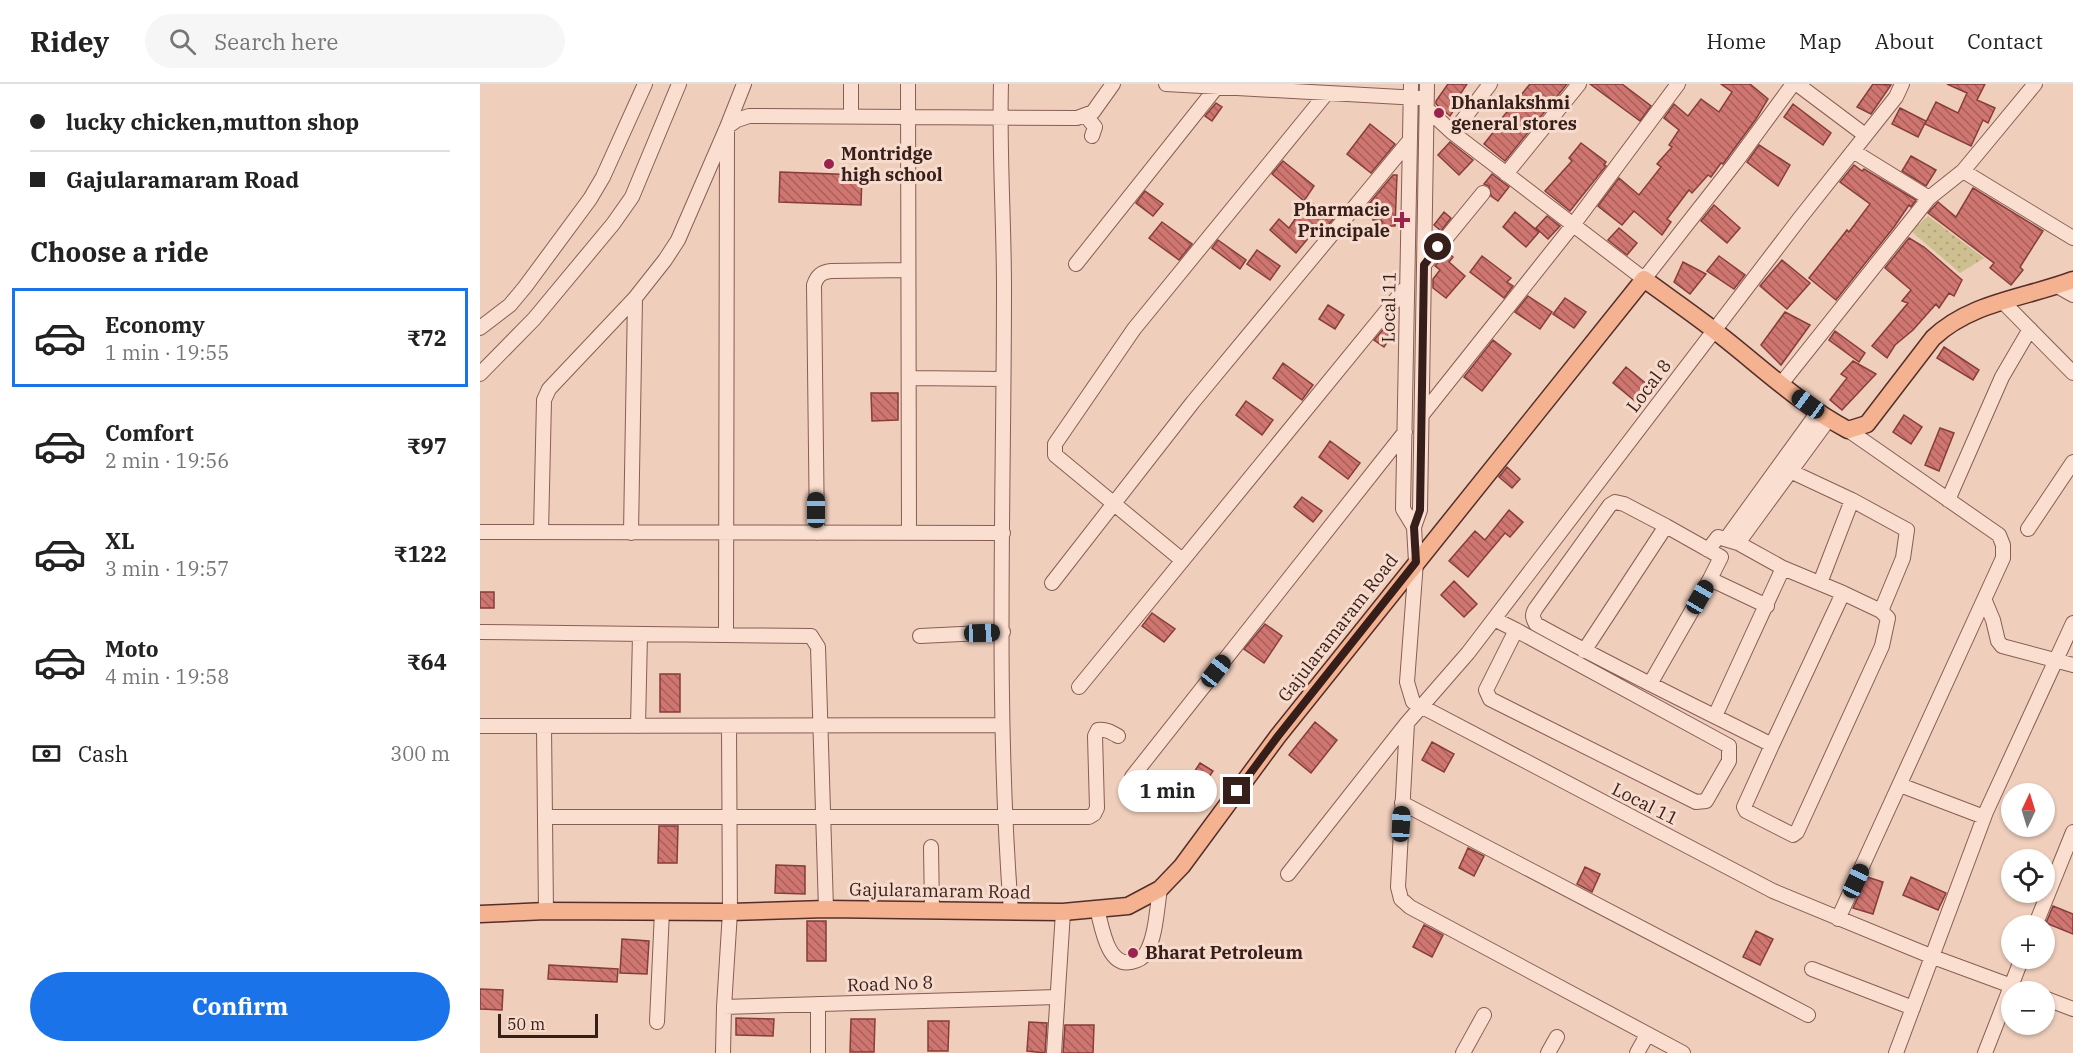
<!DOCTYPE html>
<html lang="en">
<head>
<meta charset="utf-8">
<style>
  body { margin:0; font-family:"IBM Plex Serif",serif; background:#f6f6f6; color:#222; height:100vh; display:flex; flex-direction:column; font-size:22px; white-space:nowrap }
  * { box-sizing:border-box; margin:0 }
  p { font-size:20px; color:#767676 }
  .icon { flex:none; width:33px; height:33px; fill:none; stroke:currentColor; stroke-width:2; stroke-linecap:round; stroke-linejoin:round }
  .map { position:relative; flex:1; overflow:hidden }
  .side { display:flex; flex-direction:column; background:#fff; width:480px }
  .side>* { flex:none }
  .guide { display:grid; align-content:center; height:132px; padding:0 30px; background:#fff }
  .needle { width:39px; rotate:4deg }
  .tools { position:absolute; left:1521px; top:699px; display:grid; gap:12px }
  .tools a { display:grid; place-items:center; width:54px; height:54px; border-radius:50%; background:#fff; box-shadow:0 2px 4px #0004; font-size:30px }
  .scale { position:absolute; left:18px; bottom:15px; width:100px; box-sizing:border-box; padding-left:6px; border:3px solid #361e1b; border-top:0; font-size:16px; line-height:21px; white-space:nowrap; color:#361e1b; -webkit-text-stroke:4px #f7dbcc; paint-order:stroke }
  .end { position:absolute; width:27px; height:27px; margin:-14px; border:8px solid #361e1b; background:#fff; box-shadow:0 0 0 3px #fff }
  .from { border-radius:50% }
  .bubble { position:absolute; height:42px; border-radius:21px; background:#fff; box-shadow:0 2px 4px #0004; font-size:20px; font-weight:700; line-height:42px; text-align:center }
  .car { position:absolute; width:18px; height:36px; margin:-18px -9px; border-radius:8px; box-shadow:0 0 4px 2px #0007; background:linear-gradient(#222 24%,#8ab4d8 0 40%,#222 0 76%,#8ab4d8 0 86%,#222 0) }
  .guide b { display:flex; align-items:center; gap:21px; height:57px; font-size:22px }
  .guide b+b { border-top:2px solid #e0e0e0 }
  .guide i { width:15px; height:15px; background:#222 }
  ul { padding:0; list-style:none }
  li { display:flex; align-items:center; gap:18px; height:99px; margin:0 12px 9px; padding:0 18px; border:3px solid transparent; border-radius:0px }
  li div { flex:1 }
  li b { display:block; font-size:22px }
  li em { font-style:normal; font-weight:700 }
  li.on { border-color:#1a73e8 }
  li>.icon { width:54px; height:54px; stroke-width:1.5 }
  h2 { padding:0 30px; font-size:27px; line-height:72px }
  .pay { display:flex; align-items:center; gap:15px; height:66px; padding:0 30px; font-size:22px }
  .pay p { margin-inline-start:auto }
  .action { display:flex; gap:12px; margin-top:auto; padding:12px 30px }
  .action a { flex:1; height:69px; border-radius:36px; background:#1a73e8; color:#fff; font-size:24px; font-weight:700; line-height:69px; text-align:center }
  header { display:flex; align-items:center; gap:36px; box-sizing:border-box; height:84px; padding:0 30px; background:#fff; border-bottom:2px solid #e0e0e0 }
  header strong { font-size:28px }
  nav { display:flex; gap:33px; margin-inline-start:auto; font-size:21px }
  .search { width:420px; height:54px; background:#f6f6f6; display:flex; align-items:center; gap:15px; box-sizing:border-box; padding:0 21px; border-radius:33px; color:#767676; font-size:22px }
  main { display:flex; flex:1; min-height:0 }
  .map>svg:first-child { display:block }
  .grass { fill:url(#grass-dots) }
  .building { fill:url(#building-back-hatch); stroke:#873d3a; stroke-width:1.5 }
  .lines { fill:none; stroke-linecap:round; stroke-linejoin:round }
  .minor-casing { stroke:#875e55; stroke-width:16 }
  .major-casing { stroke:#542f2a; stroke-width:19 }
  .minor { stroke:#fadecf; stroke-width:14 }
  .major { stroke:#f5b291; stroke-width:16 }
  .route { stroke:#361e1b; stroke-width:8 }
  .poi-dot { fill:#99234d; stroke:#f7dbcc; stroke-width:2 }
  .labels { text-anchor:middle; stroke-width:6; stroke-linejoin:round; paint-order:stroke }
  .poi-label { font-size:18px; font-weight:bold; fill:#361e1b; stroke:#f7dbcc; text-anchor:start }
  .street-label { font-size:18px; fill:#361e1b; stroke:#f7dbcc }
</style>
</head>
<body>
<header>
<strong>Ridey</strong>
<div class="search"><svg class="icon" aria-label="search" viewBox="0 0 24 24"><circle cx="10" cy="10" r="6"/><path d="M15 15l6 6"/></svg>Search here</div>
<nav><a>Home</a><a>Map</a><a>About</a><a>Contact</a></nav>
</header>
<main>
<section class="side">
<div class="guide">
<b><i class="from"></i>lucky chicken,mutton shop</b>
<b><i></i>Gajularamaram Road</b>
</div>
<h2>Choose a ride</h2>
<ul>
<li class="on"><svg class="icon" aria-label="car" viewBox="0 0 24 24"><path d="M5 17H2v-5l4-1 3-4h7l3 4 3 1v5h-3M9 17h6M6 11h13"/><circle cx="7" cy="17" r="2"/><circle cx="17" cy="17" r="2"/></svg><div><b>Economy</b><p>1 min · 19:55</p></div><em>₹72</em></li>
<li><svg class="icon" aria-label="car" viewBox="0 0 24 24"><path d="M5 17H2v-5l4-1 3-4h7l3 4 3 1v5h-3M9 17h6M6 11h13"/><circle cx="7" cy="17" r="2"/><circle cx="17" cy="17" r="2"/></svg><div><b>Comfort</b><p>2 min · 19:56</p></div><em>₹97</em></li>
<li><svg class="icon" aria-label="car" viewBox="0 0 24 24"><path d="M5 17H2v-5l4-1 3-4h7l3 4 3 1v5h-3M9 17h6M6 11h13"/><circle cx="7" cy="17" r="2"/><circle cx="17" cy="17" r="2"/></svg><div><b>XL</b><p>3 min · 19:57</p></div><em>₹122</em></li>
<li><svg class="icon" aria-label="car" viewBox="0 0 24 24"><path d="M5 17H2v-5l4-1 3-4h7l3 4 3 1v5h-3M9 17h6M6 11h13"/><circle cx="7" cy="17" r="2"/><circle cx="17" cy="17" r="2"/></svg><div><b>Moto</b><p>4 min · 19:58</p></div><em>₹64</em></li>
</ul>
<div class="pay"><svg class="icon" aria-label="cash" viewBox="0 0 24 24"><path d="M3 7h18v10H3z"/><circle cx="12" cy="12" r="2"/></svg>Cash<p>300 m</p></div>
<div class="action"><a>Confirm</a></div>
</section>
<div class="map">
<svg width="1593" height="969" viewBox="0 0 1593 969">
  <defs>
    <pattern id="grass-dots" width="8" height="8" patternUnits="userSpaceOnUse" patternTransform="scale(1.5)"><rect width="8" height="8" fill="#cdbf90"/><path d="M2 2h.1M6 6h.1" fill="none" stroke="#b1a47c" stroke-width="1.8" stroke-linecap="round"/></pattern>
    <pattern id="building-back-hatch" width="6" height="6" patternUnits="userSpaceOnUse" patternTransform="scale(1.5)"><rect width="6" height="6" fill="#cf7670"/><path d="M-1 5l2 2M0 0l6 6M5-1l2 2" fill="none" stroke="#a9605b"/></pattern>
  </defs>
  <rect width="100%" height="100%" fill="#efcebc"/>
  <path class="grass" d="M1448 132 1504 174 1480 189 1431 147Z"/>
  <path class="building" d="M968 0H987L977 15 980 17 970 32 956 20V17Z
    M1050 0H1087L1025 77 1004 60 1019 41 1017 40Z
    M1110 0H1142L1171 22 1160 37Z
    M1241 0H1270L1288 15 1276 35 1243 80 1241 79 1231 93 1228 91 1212 109 1209 106 1187 135 1191 138 1182 151 1154 127 1142 141 1118 122 1139 94 1159 111 1181 83 1177 80 1192 63 1189 61 1199 46 1184 34 1194 20 1208 32 1221 15 1239 28 1252 8Z
    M1393 0 1411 1 1391 30 1377 23Z
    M1467 0H1505L1497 16 1515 24 1508 39 1503 36 1491 62 1445 40 1456 18 1478 29 1487 9Z
    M736 19 742 23 732 37 725 32Z
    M1313 20 1351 49 1343 61 1304 33Z
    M1420 24 1446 37 1438 53 1412 40Z
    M890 40 915 60 891 89 867 70Z
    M970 58 993 76 979 91 958 71Z
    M1101 59 1126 78 1124 81 1126 82 1090 127 1065 107 1092 77 1089 74Z
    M1279 61 1310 81 1298 102 1267 78Z
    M1431 72 1456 86 1446 102 1422 87Z
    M803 77 834 102 824 117 792 90Z
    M1374 81 1382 87 1384 85 1436 116 1431 123 1429 121 1414 143 1356 216 1329 194 1367 146 1369 148 1390 120 1360 98Z
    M300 88 382 91 381 121 299 118Z
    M1012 90 1029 103 1018 117 1011 112 1009 102 1004 100Z
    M913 91H917L915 142H902V137L893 136V133H890V128H887V122Z
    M1493 104 1563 147 1540 183 1543 186 1531 201 1510 184 1514 179 1448 129 1458 118 1476 133Z
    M665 107 683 120 673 132 656 119Z
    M828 116 854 134 841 150 835 146 816 169 790 146 799 135 809 144Z
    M1234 121 1260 144 1247 159 1221 137Z
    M964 128 971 134 961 147 954 141Z
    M1035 128 1059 148 1046 163 1023 143Z
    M1067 132 1080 142 1068 155 1056 144Z
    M682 138 712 160 699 176 669 154Z
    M1139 144 1157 159 1147 171 1128 156Z
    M1429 154 1444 163 1482 196 1474 212 1469 209 1459 224 1456 220 1433 246 1415 261 1407 274 1392 262 1428 219 1422 217 1431 206 1405 184Z
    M738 156 766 176 760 185 732 164Z
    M777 166 800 182 790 196 767 180Z
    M967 168 973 173 969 178 985 192 966 214 953 204V195L960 186 955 182Z
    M1002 172 1031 194 1027 198 1033 202 1024 214 990 188Z
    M1239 172 1265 191 1254 205 1227 187Z
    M1302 176 1330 199 1307 225 1280 202Z
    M1203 178 1226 190 1210 210 1194 198Z
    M1048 212 1072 228 1060 245 1035 228Z
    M1085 214 1106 228 1094 244 1073 230Z
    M848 221 864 231 855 245 839 235Z
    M1305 228 1330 241 1301 281 1281 261Z
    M906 242 914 248 904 263 894 256Z
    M1355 247 1385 269 1379 278 1349 256Z
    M1013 256 1031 270 1002 307 984 293Z
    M1464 263 1499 286 1493 296 1457 274Z
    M1373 277 1396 290 1362 326 1350 316 1367 294 1361 290Z
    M803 279 833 301 822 316 793 294Z
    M1146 283 1174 306 1161 322 1133 299Z
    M391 309H418V336L392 337Z
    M766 317 793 336 782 351 756 331Z
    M1424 331 1442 343 1431 360 1413 348Z
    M1460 344 1474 349 1459 387 1445 381Z
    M850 357 880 379 868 395 839 373Z
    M1027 383 1040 395 1032 404 1019 393Z
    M822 413 842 427 833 438 814 423Z
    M1029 426 1043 438 1030 453 1025 449 988 493 969 477 995 447 1005 456Z
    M974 497 997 520 984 533 961 511Z
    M0 508H14V524H0Z
    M672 529 695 545 684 558 662 542Z
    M785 540 802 552 784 579 764 565Z
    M180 590H200V628H180Z
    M835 638 857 656 831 689 809 671Z
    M952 658 974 670 964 688 942 676Z
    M720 679 733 687 718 710 705 702Z
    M693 702 702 709 690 724 681 717Z
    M179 742H198L197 779H178Z
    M988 764 1004 772 994 792 979 784Z
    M296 781 325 782V810L295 809Z
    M1105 783 1120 790 1112 808 1097 800Z
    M1387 793 1403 798 1393 830 1373 824Z
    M1431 793 1466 809 1458 826 1423 811Z
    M1573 822 1593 830V850L1566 839Z
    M327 837H346V877H327Z
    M944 841 963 851 952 873 933 863Z
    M1276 847 1293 855 1280 881 1263 873Z
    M142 855 169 857 167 890 140 889Z
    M69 881 138 885 137 898 68 895Z
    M0 905 23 906 22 926 0 925Z
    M256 934 294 935 293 952 256 951Z
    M371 935H395L394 968H370Z
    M448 937H469L468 967H448Z
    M549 938 567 939 565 969 547 967Z
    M585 941H614L613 969H583Z"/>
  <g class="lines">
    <g class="minor-casing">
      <path id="minor" d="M428 0 429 449
        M521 0C519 68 524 136 524 205 524 412 515 620 531 827
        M686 0 939 14
        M931 0 923 425 934 443
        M947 0 940 426 934 443 936 478 927 598 933 618 1293 807 1453 873 1548 908
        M1317 0 1385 51
        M947 25 973 49 1164 195 1255 79 1313 0
        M606 32 615 43 612 52
        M371 33V0
        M973 49 1010 0
        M1373 67 1449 114
        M1483 87 1593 154
        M1026 90 1099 0
        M596 180 736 4
        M944 181 1003 109
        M1577 202 1593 211
        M1522 217 1593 289
        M0 244 30 221 45 203 110 115 123 93 165 0
        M0 290 54 235 133 140 152 113 199 0
        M429 294 523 295
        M1301 300 1449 114 1483 87 1555 0
        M942 331 1093 141 1198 0
        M1300 381 1310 387 1372 416 1427 446 1423 474 1401 527
        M1468 416 1522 293 1550 245
        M1548 445 1593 378
        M0 448 523 449
        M61 448 64 316 69 305 155 214 185 176 198 156 247 43 257 36 269 32 597 34 613 28 633 0
        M151 449 155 214
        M337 449 334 201C337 192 341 188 351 187L428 186
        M1246 455 1338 328
        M1258 459 1348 336
        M1228 466 1238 453 1258 459 1303 484 1363 509 1292 661
        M702 476 575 371V360L654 245 846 10
        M1230 495 1287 522
        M572 499 713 318 930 56
        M1340 499 1372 416
        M1505 517 1513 536 1518 557 1522 562 1593 581
        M1014 535 1036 546 1249 662V677L1226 717 1216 718 1010 615 1006 606 1036 546
        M0 548 331 552 338 563 346 825
        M246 551 247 43 264 0
        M440 552 523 548
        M1104 567 1186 442
        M1170 600 1230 495 1241 473 1186 442 1144 420 1135 418 1130 421 1056 524C1052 530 1052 533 1056 540 1133 583 1213 621 1292 661L1264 723 1266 727 1313 751 1317 748 1402 562 1408 534 1401 527 1363 509
        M599 603 927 202
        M1235 632 1303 484
        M0 642 522 641
        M158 642 160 550
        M64 643 66 827
        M652 693 925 348
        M1420 701 1504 733
        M922 719 1328 931
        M65 733H609L614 730 617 724 615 652 618 646C626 645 631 648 638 652
        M451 763 452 826
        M808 790 927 639
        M617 825C622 842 627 883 651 878 657 877 663 874 666 869 676 853 677 823 680 805
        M1358 835 1523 474V461L1519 451 1368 346
        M1555 842 1593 748
        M1332 885 1433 924
        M1564 914 1593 925
        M244 923 577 913
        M177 938 182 827
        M243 969 244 923 250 828 249 643
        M338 969V920
        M574 969 583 828
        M983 969 1004 931
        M1068 969 1077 953
        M1157 969 1167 951
        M1203 969 930 823 921 815 918 803 927 639 988 569 1320 134 1416 13 1422 0
        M1416 969 1506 728 1593 539
        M1505 969 1542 874"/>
    </g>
    <g class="major-casing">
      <path id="major" d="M0 830 66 827 250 828 346 825 583 828 648 822 680 805 702 782 798 652 1164 195C1187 212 1212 229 1235 247 1278 280 1319 320 1368 346L1387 340 1453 254C1491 218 1545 214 1593 196"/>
    </g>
    <use href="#minor" class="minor"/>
    <use href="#major" class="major"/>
  </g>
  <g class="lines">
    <path class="route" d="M757 707 798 652 936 478 934 443 940 426 944 181 958 163"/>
  </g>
  <g class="poi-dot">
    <circle cx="959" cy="29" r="6"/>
    <circle cx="349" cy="80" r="6"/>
    <path d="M919 127h6v6h6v6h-6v6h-6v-6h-6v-6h6z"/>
    <circle cx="653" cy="869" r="6"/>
  </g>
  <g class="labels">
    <g class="poi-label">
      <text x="971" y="25">Dhanlakshmi<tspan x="971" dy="21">general stores</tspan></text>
      <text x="361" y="76">Montridge<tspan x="361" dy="21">high school</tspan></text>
      <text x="910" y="132" text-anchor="end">Pharmacie<tspan x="910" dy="21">Principale</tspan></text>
      <text x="665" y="875">Bharat Petroleum</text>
    </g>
    <g class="street-label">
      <text transform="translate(909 223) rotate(-89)" y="6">Local 11</text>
      <text transform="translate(1169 302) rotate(-53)" y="6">Local 8</text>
      <text transform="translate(858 544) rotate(-52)" y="6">Gajularamaram Road</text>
      <text transform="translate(1165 720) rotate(27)" y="6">Local 11</text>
      <text transform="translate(460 807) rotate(1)" y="6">Gajularamaram Road</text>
      <text transform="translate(410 900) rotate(-2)" y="6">Road No 8</text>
    </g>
  </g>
</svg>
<div class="tools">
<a><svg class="needle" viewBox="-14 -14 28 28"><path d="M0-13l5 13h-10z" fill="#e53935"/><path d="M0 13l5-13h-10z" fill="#767676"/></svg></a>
<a><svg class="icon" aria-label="locate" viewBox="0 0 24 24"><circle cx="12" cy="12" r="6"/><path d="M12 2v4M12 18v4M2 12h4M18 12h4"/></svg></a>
<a>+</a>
<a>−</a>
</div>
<div class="scale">50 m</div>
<i class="end from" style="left:958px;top:163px"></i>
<i class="end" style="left:757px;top:707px"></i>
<div class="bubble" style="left:638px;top:686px;width:99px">1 min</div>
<i class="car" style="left:1328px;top:320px;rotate:306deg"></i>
<i class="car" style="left:336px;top:426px;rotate:0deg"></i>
<i class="car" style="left:1220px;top:513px;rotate:30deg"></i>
<i class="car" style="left:502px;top:549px;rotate:88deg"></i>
<i class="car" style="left:736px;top:587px;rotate:38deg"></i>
<i class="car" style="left:921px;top:740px;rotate:3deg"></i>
<i class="car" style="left:1376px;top:797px;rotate:25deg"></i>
</div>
</main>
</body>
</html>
